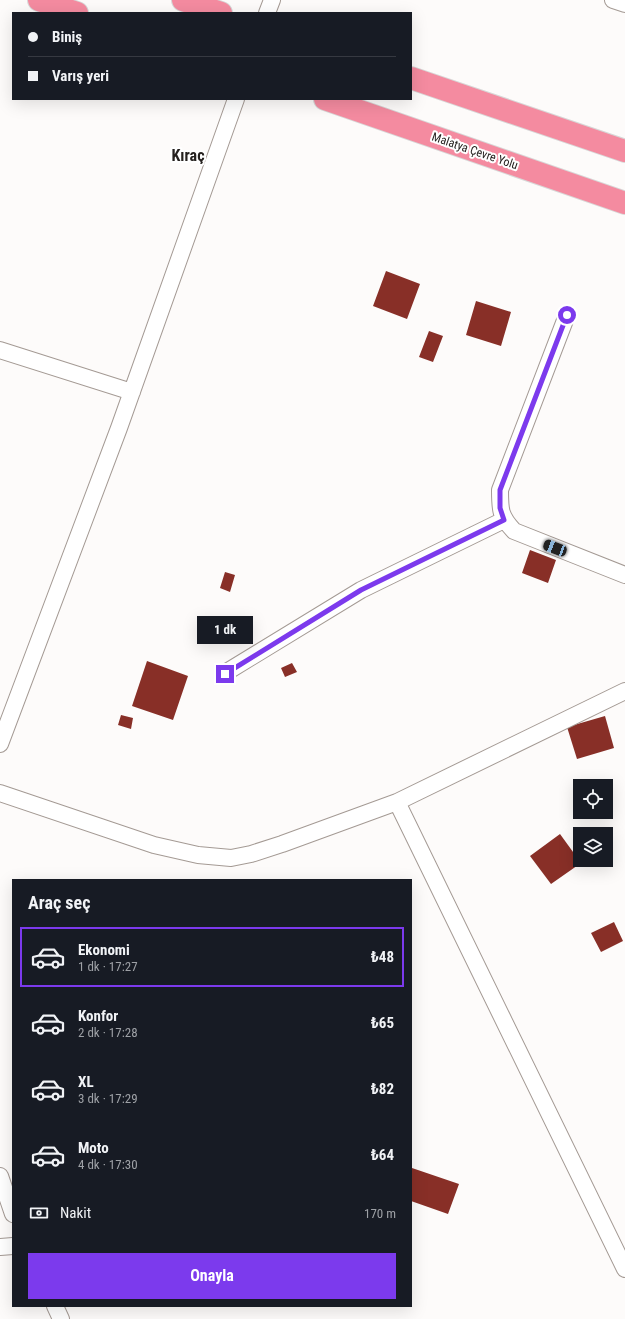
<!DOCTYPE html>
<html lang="tr">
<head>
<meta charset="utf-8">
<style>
  body { margin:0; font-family:"Roboto Condensed",sans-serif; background:#20242c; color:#f1f3f6; height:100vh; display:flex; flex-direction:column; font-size:15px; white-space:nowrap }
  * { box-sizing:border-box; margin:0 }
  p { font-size:13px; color:#9ea1a6 }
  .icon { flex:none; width:22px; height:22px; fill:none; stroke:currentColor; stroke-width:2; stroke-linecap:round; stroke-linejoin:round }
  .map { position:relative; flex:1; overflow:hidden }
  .sheet { position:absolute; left:12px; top:879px; width:400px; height:428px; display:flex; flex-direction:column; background:#171b24; border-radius:0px; box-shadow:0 4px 16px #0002 }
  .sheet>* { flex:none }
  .hud { position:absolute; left:12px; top:12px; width:400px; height:88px; border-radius:0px; box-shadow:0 4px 16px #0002; display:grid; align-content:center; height:88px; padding:0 16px; background:#171b24 }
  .buttons { position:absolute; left:573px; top:779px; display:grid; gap:8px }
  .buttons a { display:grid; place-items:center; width:40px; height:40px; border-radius:0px; background:#171b24; box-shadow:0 4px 16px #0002; font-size:20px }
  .end { position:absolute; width:18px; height:18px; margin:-9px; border:5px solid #7c3aed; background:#fff; box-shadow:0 0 0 2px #fff }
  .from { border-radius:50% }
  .bubble { position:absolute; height:28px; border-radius:0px; background:#171b24; box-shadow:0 4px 16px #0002; font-size:13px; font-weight:700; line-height:28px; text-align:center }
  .car { position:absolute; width:12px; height:24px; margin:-12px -6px; border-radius:5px; box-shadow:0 0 3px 1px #0007; background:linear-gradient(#222 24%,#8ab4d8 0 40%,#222 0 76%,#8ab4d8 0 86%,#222 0) }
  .hud b { display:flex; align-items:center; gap:14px; height:38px; font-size:15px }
  .hud b+b { border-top:1px solid #363941 }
  .hud i { width:10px; height:10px; background:#f1f3f6 }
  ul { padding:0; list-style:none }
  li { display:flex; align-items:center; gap:12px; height:60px; margin:0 8px 6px; padding:0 8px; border:2px solid transparent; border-radius:0px }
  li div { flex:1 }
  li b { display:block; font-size:15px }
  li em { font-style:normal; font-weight:700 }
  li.selected { border-color:#7c3aed }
  li>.icon { width:36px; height:36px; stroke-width:1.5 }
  h2 { padding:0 16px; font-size:18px; line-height:48px }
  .pay { display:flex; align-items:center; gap:10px; height:44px; padding:0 16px; font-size:15px }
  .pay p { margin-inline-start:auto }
  .cta { display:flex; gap:8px; margin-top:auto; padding:8px 16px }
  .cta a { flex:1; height:46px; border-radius:0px; background:#7c3aed; color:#fff; font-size:16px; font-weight:700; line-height:46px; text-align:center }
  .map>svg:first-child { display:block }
  .building { fill:#882f27 }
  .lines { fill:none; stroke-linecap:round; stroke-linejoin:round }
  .street-casing { stroke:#a49a94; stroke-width:18 }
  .highway-casing { stroke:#d8d7d7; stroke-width:24 }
  .street { stroke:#fff; stroke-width:16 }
  .highway { stroke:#f48ba0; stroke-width:22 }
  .route { stroke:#7c3aed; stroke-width:5 }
  .labels { text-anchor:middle; stroke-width:4; stroke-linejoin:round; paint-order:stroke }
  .street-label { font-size:12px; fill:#25211f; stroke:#fff }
  .district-label { font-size:16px; font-weight:bold; fill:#25211f; stroke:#fff }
</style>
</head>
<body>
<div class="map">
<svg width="625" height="1319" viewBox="0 0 625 1319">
  <rect width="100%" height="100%" fill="#fdfbfa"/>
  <path class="building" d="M386 271 420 284 407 319 373 306Z
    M476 301 511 312 501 346 466 335Z
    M429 331 443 336 433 362 419 357Z
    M530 550 556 560 548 583 522 573Z
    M225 572 235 575 230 592 220 588Z
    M147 661 188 676 173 720 132 706Z
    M292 663 297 672 285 677 281 668Z
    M121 715 133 718 131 729 118 725Z
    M605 716 614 748 577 759 567 727Z
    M560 834 581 863 551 884 530 856Z
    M614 922 623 941 601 952 591 933Z
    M412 1168 459 1184 448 1214 411 1201Z"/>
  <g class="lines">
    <g class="street-casing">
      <path id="street" d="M613 0 625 4
        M267 13 272 0
        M567 315 500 490C500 510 500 516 514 531L625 575
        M0 350 132 392
        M225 673 361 590 504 520
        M625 691 397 802 625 1269
        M0 744 119 428 236 99
        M0 793 154 845 198 855 231 858 251 854 282 844 397 802
        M0 1176 13 1214
        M0 1247 13 1246
        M55 1306 61 1319"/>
    </g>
    <g class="highway-casing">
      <path id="highway" d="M39 0 77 13
        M183 0 221 13
        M411 78 625 151
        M325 99 625 203"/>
    </g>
    <use href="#street" class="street"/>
    <use href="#highway" class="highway"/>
  </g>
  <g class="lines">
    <path class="route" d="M225 674 361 590 504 520 500 508V490L567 315"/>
  </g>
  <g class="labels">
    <g class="street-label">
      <text transform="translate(475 151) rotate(19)" y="4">Malatya Çevre Yolu</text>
    </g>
    <g class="district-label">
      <text x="188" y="161">Kıraç</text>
    </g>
  </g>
</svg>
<div class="buttons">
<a><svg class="icon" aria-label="locate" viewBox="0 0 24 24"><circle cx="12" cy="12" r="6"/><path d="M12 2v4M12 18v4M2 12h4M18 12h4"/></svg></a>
<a><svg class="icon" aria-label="layers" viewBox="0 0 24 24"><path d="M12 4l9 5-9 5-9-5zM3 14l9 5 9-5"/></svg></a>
</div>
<i class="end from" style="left:567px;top:315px"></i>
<i class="end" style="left:225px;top:674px"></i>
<div class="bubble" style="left:197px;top:616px;width:56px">1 dk</div>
<i class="car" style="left:555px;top:548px;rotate:291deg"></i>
<div class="hud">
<b><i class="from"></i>Biniş</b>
<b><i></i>Varış yeri</b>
</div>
<section class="sheet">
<h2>Araç seç</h2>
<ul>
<li class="selected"><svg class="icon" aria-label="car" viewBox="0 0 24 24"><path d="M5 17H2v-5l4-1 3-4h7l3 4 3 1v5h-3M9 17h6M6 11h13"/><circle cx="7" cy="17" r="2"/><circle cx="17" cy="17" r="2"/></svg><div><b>Ekonomi</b><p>1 dk · 17:27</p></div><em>₺48</em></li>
<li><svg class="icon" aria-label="car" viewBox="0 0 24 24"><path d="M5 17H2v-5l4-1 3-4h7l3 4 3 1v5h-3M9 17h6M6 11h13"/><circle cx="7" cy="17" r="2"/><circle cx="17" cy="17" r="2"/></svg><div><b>Konfor</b><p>2 dk · 17:28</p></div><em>₺65</em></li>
<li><svg class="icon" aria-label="car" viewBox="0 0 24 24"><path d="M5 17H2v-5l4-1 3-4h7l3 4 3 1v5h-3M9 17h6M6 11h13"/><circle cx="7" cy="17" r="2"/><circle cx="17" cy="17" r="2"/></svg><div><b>XL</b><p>3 dk · 17:29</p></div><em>₺82</em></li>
<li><svg class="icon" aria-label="car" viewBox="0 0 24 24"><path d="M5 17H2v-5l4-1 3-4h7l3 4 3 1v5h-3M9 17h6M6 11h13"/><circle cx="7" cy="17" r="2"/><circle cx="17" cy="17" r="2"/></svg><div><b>Moto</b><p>4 dk · 17:30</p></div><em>₺64</em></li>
</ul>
<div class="pay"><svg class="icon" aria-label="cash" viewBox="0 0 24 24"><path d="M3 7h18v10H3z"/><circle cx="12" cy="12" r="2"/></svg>Nakit<p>170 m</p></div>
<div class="cta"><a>Onayla</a></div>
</section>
</div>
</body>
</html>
